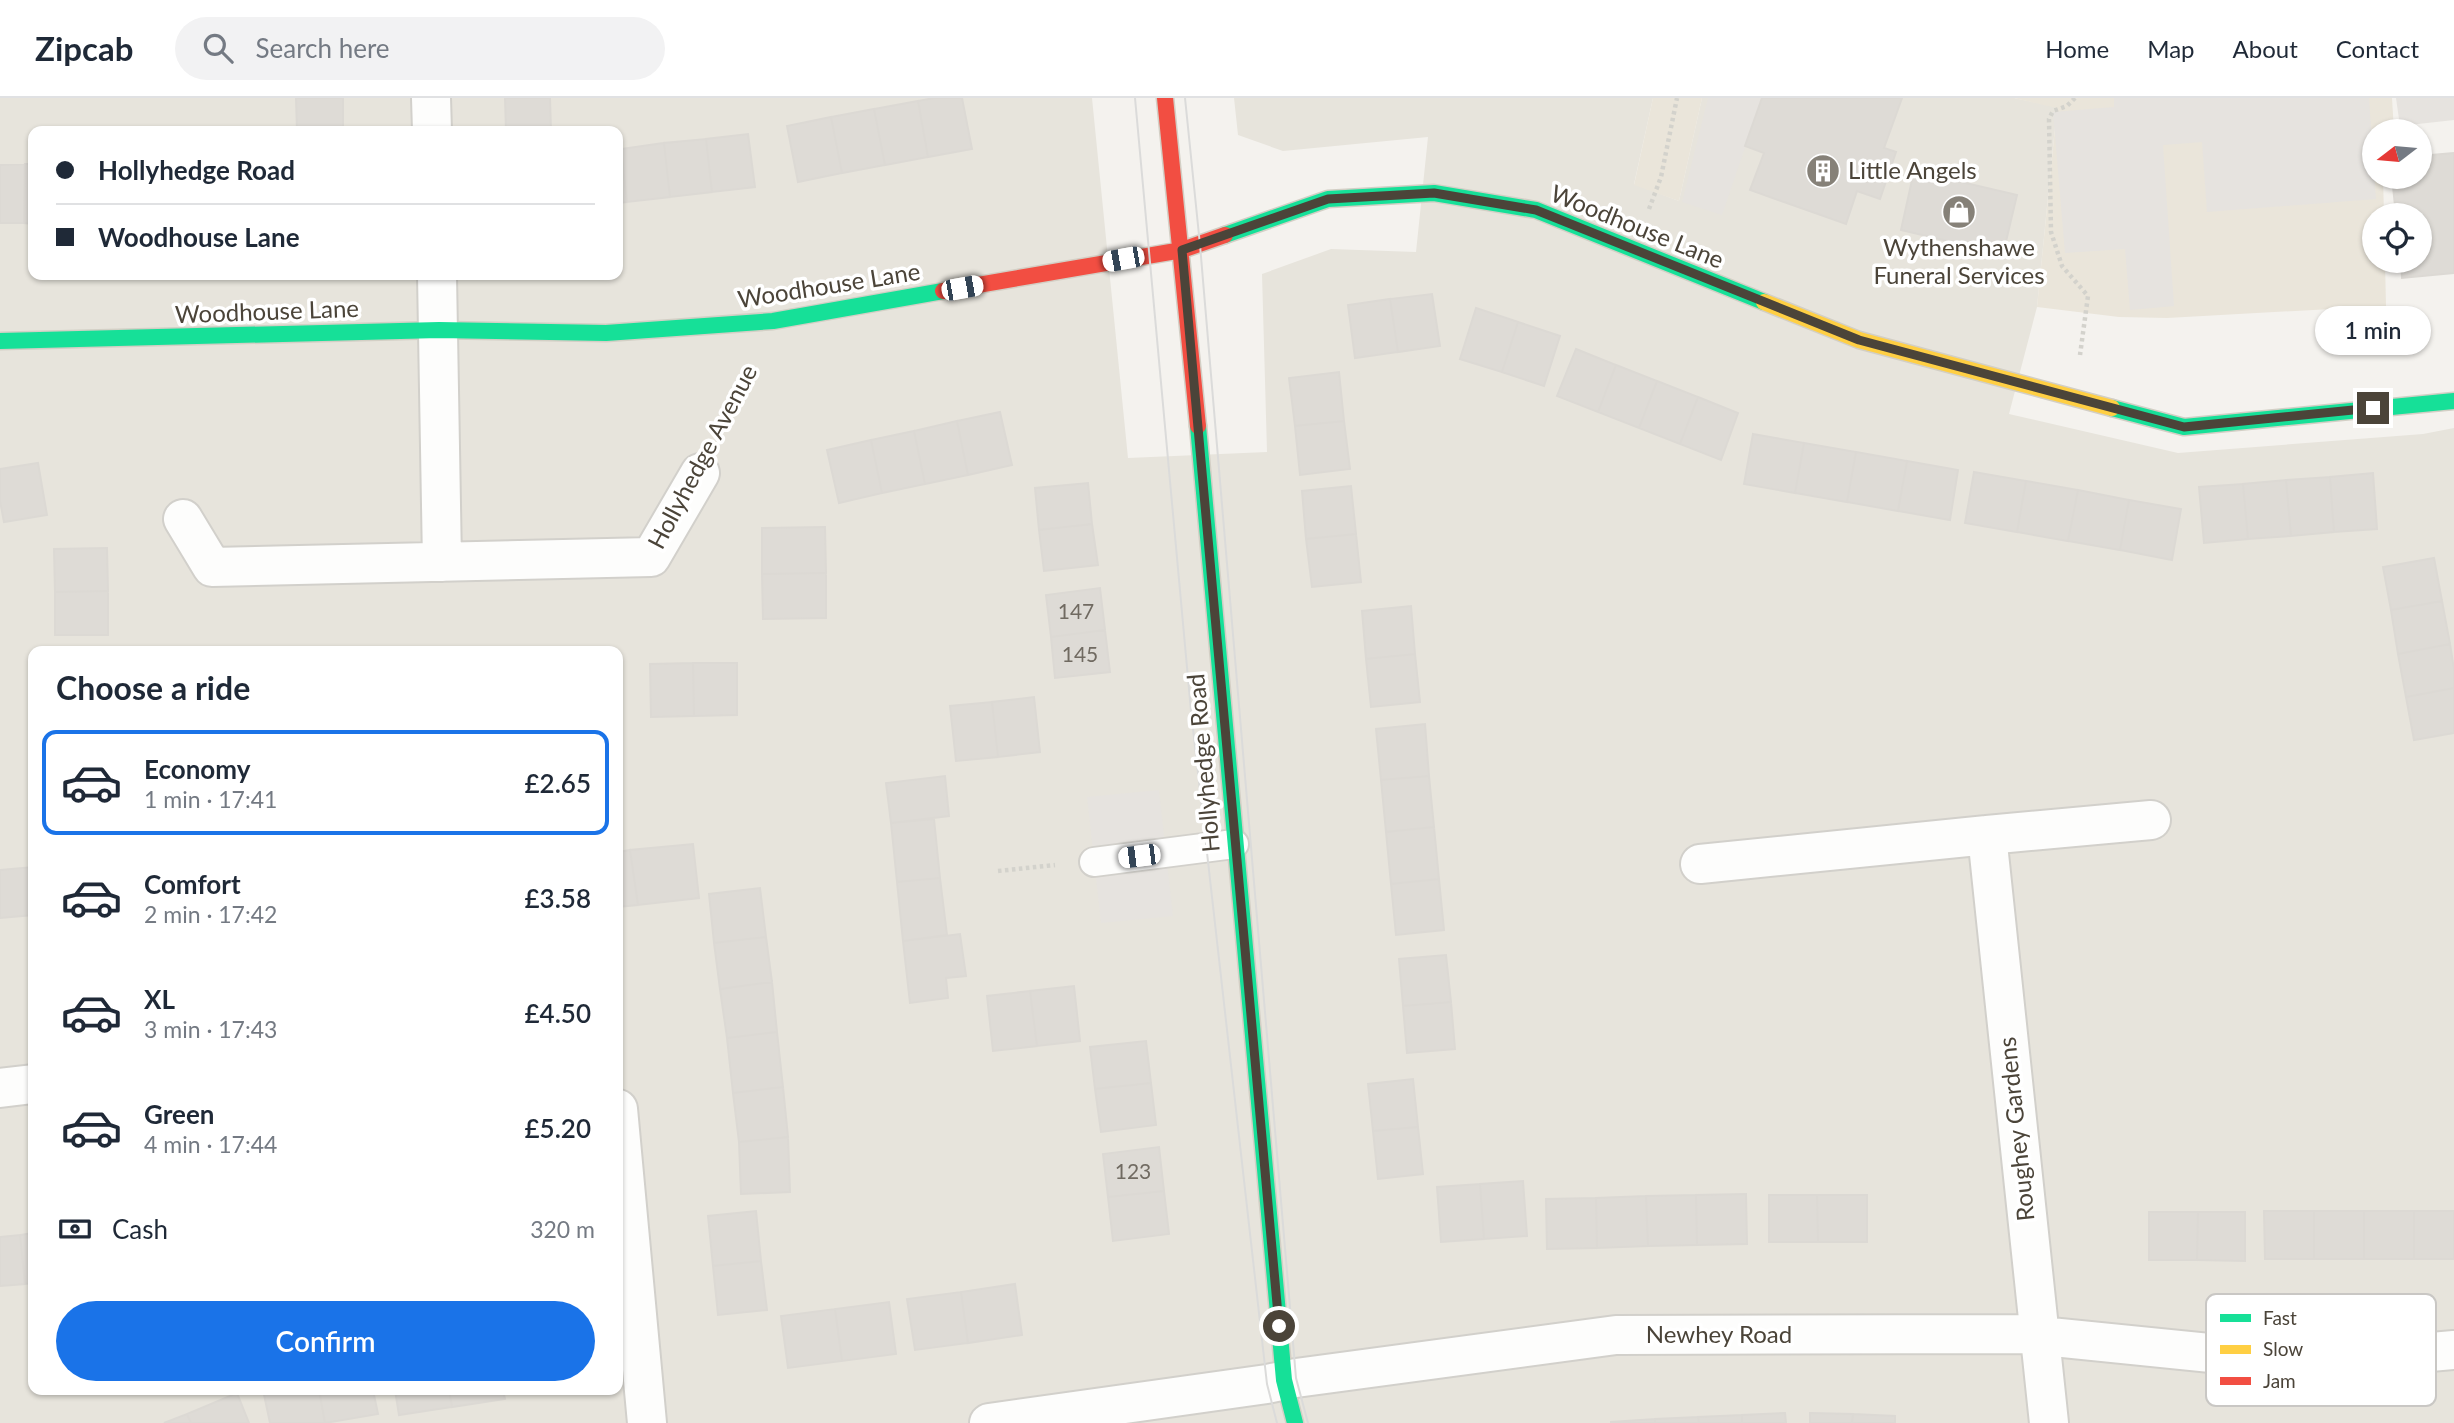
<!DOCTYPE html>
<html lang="en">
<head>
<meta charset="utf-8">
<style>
  body { margin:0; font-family:Lato,sans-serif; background:#f2f2f3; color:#1f2937; height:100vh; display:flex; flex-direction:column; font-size:26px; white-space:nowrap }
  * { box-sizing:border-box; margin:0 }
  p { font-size:23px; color:#747a83 }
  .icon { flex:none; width:38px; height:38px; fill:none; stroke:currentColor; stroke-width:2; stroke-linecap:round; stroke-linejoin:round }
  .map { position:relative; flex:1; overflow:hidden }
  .drawer { position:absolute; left:28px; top:548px; width:595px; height:749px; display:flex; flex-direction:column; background:#fff; border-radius:14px; box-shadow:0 2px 5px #0004 }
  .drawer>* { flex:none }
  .guide { position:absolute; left:28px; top:28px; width:595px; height:154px; border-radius:14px; box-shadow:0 2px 5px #0004; display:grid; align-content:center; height:154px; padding:0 28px; background:#fff }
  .needle { width:46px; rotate:254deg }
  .tools { position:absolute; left:2362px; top:21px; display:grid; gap:14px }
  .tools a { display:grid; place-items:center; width:70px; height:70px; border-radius:50%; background:#fff; box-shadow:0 2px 5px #0004; font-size:35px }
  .end { position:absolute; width:32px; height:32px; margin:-16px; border:9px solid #4b4439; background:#fff; box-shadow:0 0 0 4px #fff }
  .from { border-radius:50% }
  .bubble { position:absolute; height:49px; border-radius:24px; background:#fff; box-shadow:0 2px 5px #0004; font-size:23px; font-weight:600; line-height:49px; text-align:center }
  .car { position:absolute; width:21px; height:42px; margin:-21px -10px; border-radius:9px; box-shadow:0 0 5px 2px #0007; background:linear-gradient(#fff 24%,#345 0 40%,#fff 0 76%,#345 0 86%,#fff 0) }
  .guide b { display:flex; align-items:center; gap:24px; height:66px; font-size:26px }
  .guide b+b { border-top:2px solid #e0e1e3 }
  .guide i { width:18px; height:18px; background:#1f2937 }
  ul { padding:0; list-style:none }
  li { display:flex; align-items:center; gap:21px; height:105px; margin:0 14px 10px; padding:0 14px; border:4px solid transparent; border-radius:14px }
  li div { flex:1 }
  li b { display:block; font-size:26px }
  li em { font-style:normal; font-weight:600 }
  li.active { border-color:#1a73e8 }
  li>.icon { width:63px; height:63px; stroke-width:1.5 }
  h2 { padding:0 28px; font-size:32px; line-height:84px }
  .pay { display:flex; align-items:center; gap:18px; height:77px; padding:0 28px; font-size:26px }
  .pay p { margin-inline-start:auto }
  .cta { display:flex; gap:14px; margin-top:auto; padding:14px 28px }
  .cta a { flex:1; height:80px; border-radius:42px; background:#1a73e8; color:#fff; font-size:28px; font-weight:600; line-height:80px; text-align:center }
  header { display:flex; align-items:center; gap:42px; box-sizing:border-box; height:98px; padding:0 35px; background:#fff; border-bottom:2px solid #e0e1e3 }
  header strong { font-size:33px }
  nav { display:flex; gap:38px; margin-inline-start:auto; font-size:24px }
  .search { width:490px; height:63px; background:#f2f2f3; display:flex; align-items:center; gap:18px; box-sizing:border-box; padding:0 24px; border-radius:38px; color:#747a83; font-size:26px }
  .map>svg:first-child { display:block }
  .residential { fill:#e7e4dc; fill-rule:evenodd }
  .education { fill:#eae5da }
  .parking { fill:#e6e3df }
  .building { fill:#dedbd6; stroke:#dcd9d4; stroke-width:2 }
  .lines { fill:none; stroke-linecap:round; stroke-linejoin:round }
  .lane-casing { stroke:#d2d0cb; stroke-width:32 }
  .street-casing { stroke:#d2d0cb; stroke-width:42 }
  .fast-casing { stroke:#d3cfc5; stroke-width:19 }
  .slow-casing { stroke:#d3cfc5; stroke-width:19 }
  .jam-casing { stroke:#d3cfc5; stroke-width:19 }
  .path { stroke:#d3d2cc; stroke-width:4.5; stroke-dasharray:3.5 3.5; stroke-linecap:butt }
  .lane { stroke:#fdfdfc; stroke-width:28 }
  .street { stroke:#fdfdfc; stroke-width:38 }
  .fast { stroke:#16e098; stroke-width:16 }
  .slow { stroke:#ffcf43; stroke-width:16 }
  .jam { stroke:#f24e42; stroke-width:16 }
  .tram { stroke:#dbdbda; stroke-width:2 }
  .route { stroke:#4b4439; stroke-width:9 }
  .labels { text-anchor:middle; stroke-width:7; stroke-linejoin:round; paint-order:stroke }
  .number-label { font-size:21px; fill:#706a61 }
  .poi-label { font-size:24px; fill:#4b4439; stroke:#fff; text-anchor:start }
  .street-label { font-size:24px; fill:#4b4439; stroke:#fff }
  .key { fill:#fff; stroke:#c9c7c4; stroke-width:2 }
  .key-label { font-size:19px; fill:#4b4439 }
</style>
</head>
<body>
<header>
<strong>Zipcab</strong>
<div class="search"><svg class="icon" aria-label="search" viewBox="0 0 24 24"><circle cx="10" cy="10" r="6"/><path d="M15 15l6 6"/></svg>Search here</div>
<nav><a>Home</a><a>Map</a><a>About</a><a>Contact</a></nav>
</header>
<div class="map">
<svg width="2454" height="1325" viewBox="0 0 2454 1325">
  <rect width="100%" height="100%" fill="#f4f2ee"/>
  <path class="residential" d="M0 0H1092L1128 360 1267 354 1262 176 1331 151 1416 154 1428 39 1283 53 1238 37 1234 0H1653L1634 86 1679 103 1702 0H2014L2057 9 2037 209 2009 316 2178 355 2423 336 2454 330V1325H0ZM33 33H618V177H33ZM33 553H618V1292H33Z"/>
  <path class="education" d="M1653 0H1702L1679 103 1634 87Z
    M2014 0H2392L2394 33H2375V79H2383L2384 117H2375V163H2385L2386 208 2167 220 2119 219 2037 209 2057 10Z"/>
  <path class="parking" d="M1708 0H1762L1722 117 1682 104Z
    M2114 0H2369L2376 101 2207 114 2202 44 2163 47 2174 208 2130 212 2125 151 2065 155 2053 14 2114 9Z
    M2396 0H2454V22L2400 28Z
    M1159 692 1173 818 1101 825 1087 699Z"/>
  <path class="building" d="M296 0H343V33H297Z
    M505 0H550L551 33H506Z
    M934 0H962L972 51 928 59 918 3Z
    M1762 0H1902L1884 50 1896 54 1880 101 1857 93 1846 126 1750 92 1764 55 1745 48Z
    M918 3 928 59 885 67 874 11Z
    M874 11 885 67 842 75 831 19Z
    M831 19 842 75 798 84 787 28Z
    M748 36 755 89 712 94 706 41Z
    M706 41 712 94 670 99 664 45Z
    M664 45 670 99 627 104 621 51Z
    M618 51H621L627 104 618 105Z
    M2454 55V175L2402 180 2401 163H2420V117H2396L2392 79H2420V58Z
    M25 66H33V126L24 125Z
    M25 66 24 125H0V67Z
    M1914 73 2017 97 2003 156 1901 132Z
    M1432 196 1440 248 1398 254 1390 201Z
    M1390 201 1398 254 1355 260 1348 207Z
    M1476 210 1518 224 1502 274 1460 261Z
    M1518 224 1560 238 1544 288 1502 274Z
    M1576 251 1616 267 1598 314 1557 298Z
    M1616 267 1657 283 1639 330 1598 314Z
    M1339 274 1344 323 1295 328 1289 280Z
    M1657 283 1698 299 1680 346 1639 330Z
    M1698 299 1738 315 1721 362 1680 346Z
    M1000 314 1012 367 968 377 957 323Z
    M957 323 968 377 925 386 914 333Z
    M1344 323 1350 371 1300 377 1295 328Z
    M914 333 925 386 882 395 871 342Z
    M1753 336 1804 345 1795 395 1744 386Z
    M871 342 882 395 839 405 827 352Z
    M1804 345 1856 354 1847 404 1795 395Z
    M1856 354 1907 363 1898 413 1847 404Z
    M1907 363 1958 372 1950 422 1898 413Z
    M38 365 47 417 4 424 0 403V371Z
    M1974 374 2026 383 2017 434 1965 425Z
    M2373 375 2377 431 2334 434 2330 379Z
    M2330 379 2334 434 2291 438 2286 382Z
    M2286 382 2291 438 2248 441 2243 386Z
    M2026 383 2078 392 2068 443 2017 434Z
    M1088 385 1092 426 1039 432 1035 390Z
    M2243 386 2248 441 2204 445 2199 389Z
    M1351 388 1356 436 1306 441 1302 393Z
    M2078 392 2129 402 2120 452 2068 443Z
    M2129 402 2181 411 2172 462 2120 452Z
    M1092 426 1098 467 1044 473 1039 432Z
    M825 429 826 475 762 476V430Z
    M1356 436 1361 484 1312 489 1306 441Z
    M107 450 108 493 55 494 54 451Z
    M2434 460 2442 503 2391 512 2383 469Z
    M826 475V520L763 521 762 476Z
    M1100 490 1105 532 1051 539 1046 497Z
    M108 493V537H55V494Z
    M2442 503 2450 546 2398 556 2391 512Z
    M1411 508 1415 556 1366 561 1362 513Z
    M1105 532 1110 574 1055 580 1051 539Z
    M2450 546 2454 571V590L2406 599 2398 556Z
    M1415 556 1420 604 1371 609 1366 561Z
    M693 565 694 618 651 619 650 566Z
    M693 565H737V617L694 618Z
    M618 578H621L622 631H618Z
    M2454 590V635L2414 642 2406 599Z
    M1034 599 1040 654 998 659 992 604Z
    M992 604 998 659 956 663 950 608Z
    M1425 626 1429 678 1381 682 1376 631Z
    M945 678 949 718 891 725 886 685Z
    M1429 678 1434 729 1386 734 1381 682Z
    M934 721 940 780 897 784 891 725Z
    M1434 729 1439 781 1391 786 1386 734Z
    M693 746 699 800 638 807 630 752Z
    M630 752 638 807 618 809V754Z
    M33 769V817L0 820V772Z
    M940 780 947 837 903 843 897 784Z
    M1439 781 1444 832 1396 837 1391 786Z
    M760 790 766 839 714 845 709 796Z
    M960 836 966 878 946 880 948 900 910 905 903 843Z
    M766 839 772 884 720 891 714 845Z
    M1446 857 1451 904 1403 908 1399 861Z
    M772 884 777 934 727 940 720 891Z
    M1074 888 1080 943 1037 948 1030 893Z
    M1030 893 1037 948 993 953 987 898Z
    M1451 904 1455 951 1407 955 1403 908Z
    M777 934 783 989 733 995 727 940Z
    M1146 943 1151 985 1095 991 1090 949Z
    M1413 981 1418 1029 1373 1033 1368 986Z
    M1151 985 1156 1027 1101 1034 1095 991Z
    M783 989 788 1039 739 1044 733 995Z
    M1418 1029 1423 1076 1378 1081 1373 1033Z
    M788 1039 790 1094 741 1096 739 1044Z
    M1159 1049 1164 1093 1108 1099 1103 1056Z
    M1523 1083 1527 1138 1484 1141 1480 1086Z
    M1480 1086 1484 1141 1441 1144 1437 1089Z
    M1164 1093 1169 1136 1113 1143 1108 1099Z
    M1746 1096 1747 1146 1697 1147 1696 1097Z
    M1696 1097 1697 1147 1648 1148 1646 1098Z
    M1769 1097H1817L1818 1144H1769Z
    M1817 1097H1867V1144H1818Z
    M1646 1098 1648 1148 1597 1150 1596 1100Z
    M1596 1100 1597 1150 1547 1151 1546 1101Z
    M756 1113 761 1163 713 1168 708 1118Z
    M2264 1113H2314V1161H2265Z
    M2314 1113H2364V1161H2314Z
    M2364 1113H2414V1161H2364Z
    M2414 1113H2454V1161H2414Z
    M2149 1114H2198L2197 1162H2149Z
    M2198 1114H2245V1163L2197 1162Z
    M33 1135V1185L25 1186 20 1137Z
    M20 1137 25 1186 0 1188V1139Z
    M761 1163 767 1212 718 1217 713 1168Z
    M1015 1186 1022 1237 968 1245 961 1194Z
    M961 1194 968 1245 915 1252 907 1201Z
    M889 1204 896 1256 842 1263 835 1211Z
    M835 1211 842 1263 788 1270 781 1218Z
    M263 1292H319L325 1325H270Z
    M319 1292H373L378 1316 325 1325Z
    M395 1292H449L452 1309 399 1317Z
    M449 1292H503L505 1301 452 1309Z
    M237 1295 249 1325H191L187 1316Z
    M1785 1315 1786 1325H1742V1317Z
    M1810 1315 1853 1316 1852 1325H1810Z
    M187 1316 191 1325H164Z
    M1853 1316 1895 1318V1325H1852Z
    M1742 1317V1325H1699L1698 1319Z
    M1698 1319 1699 1325H1655V1321Z
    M1655 1321V1325H1611V1324Z"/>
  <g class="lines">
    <g class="lane-casing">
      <path id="lane" d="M1094 764 1234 746"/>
    </g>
    <g class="street-casing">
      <path id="street" d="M431 0 432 33
        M437 177 442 464
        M183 421 212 469 651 459 700 375
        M1700 766 1987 737
        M0 990 33 986
        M618 1011 647 1325
        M989 1325 1267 1286 1296 1280 1616 1237 2022 1236 2308 1265 2454 1252
        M2049 1325 1987 737 2151 722"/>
    </g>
    <g class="fast-casing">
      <path id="fast" d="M1225 137 1328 101 1434 95 1536 112 1764 204
        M0 243 439 232 606 235 773 223 943 193
        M2112 310 2184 329 2454 303
        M1198 328 1284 1282 1295 1325"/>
    </g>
    <g class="slow-casing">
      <path id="slow" d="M1764 204 1859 242 2112 310"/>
    </g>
    <g class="jam-casing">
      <path id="jam" d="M1165 0 1198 328
        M943 193 1182 152 1225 137"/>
    </g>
    <path class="path" d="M2075 0 2067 8 2053 13 2049 21 2051 134 2062 168 2088 198 2080 257
      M1649 111 1661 79 1677 0
      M719 336 751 268
      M998 773 1055 767"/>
    <use href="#lane" class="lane"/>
    <use href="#street" class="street"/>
    <use href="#fast" class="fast"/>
    <use href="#slow" class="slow"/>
    <use href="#jam" class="jam"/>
    <path class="tram" d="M1135 0 1191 613 1267 1286 1277 1325
      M1185 0 1200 147 1296 1280 1308 1325"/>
  </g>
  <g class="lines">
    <path class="route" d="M1279 1228 1182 152 1328 101 1434 95 1536 112 1859 242 2184 329 2373 310"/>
  </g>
  <defs>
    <g id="building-disc" transform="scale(1.75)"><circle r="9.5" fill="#868178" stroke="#fff"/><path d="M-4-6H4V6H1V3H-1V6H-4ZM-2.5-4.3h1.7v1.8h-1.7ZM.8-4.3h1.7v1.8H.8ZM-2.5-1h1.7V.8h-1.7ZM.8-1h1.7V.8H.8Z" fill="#fff"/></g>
    <g id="shop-disc" transform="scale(1.75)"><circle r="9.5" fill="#868178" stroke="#fff"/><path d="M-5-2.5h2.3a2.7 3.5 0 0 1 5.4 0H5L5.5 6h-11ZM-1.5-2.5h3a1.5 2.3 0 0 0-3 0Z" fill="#fff"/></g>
  </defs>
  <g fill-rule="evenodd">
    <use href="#building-disc" x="1823" y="73"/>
    <use href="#shop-disc" x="1959" y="114"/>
  </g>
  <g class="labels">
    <g class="number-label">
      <text x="1076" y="521">147</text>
      <text x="1080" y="564">145</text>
      <text x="1133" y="1081">123</text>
    </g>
    <g class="poi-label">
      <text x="1848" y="81">Little Angels</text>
      <text x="1959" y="158" text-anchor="middle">Wythenshawe<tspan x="1959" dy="28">Funeral Services</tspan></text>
    </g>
    <g class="street-label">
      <text transform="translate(1637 129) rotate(22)" y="8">Woodhouse Lane</text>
      <text transform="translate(829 188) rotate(-9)" y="8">Woodhouse Lane</text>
      <text transform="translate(267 214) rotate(-2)" y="8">Woodhouse Lane</text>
      <text transform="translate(703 359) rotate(-62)" y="8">Hollyhedge Avenue</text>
      <text transform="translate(1204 665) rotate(-95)" y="8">Hollyhedge Road</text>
      <text transform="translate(2017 1031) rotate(-96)" y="8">Roughey Gardens</text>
      <text x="1719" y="1245">Newhey Road</text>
    </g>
  </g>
  <rect x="2206" y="1196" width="230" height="112" rx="10" class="key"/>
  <rect x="2220" y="1216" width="31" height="8" fill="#16e098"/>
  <rect x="2220" y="1247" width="31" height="9" fill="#ffcf43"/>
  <rect x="2220" y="1279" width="31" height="8" fill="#f24e42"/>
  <g class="key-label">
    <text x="2263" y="1227">Fast</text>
    <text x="2263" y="1258">Slow</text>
    <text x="2263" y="1290">Jam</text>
  </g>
</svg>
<div class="tools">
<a><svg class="needle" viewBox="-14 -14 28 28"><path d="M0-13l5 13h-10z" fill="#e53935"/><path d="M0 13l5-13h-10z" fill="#747a83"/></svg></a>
<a><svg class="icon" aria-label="locate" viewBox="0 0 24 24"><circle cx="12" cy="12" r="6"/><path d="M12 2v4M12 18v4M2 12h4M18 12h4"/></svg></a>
</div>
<i class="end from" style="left:1279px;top:1228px"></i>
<i class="end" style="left:2373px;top:310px"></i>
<div class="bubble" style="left:2315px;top:208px;width:116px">1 min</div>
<i class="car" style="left:1123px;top:161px;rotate:260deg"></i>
<i class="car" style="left:962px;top:190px;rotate:80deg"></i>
<i class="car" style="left:1139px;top:758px;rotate:263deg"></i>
<div class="guide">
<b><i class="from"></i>Hollyhedge Road</b>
<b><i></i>Woodhouse Lane</b>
</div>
<section class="drawer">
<h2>Choose a ride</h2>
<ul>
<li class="active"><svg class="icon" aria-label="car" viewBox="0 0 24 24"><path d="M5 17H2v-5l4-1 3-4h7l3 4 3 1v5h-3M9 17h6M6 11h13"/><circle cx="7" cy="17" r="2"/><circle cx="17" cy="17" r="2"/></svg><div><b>Economy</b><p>1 min · 17:41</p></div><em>£2.65</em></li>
<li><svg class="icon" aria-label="car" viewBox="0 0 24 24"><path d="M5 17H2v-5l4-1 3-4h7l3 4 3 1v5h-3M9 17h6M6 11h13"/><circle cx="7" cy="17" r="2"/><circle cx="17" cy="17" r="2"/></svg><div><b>Comfort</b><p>2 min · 17:42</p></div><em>£3.58</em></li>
<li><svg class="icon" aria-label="car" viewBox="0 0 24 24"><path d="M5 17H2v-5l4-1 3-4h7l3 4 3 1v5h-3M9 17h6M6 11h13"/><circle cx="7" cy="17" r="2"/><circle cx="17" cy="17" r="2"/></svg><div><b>XL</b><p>3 min · 17:43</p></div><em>£4.50</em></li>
<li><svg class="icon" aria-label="car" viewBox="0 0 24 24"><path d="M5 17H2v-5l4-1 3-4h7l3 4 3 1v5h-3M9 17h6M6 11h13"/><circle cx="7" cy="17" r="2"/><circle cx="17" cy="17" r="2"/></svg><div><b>Green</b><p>4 min · 17:44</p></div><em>£5.20</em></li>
</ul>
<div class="pay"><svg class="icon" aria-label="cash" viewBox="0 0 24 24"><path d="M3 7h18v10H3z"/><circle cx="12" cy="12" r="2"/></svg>Cash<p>320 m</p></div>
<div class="cta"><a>Confirm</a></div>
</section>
</div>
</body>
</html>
